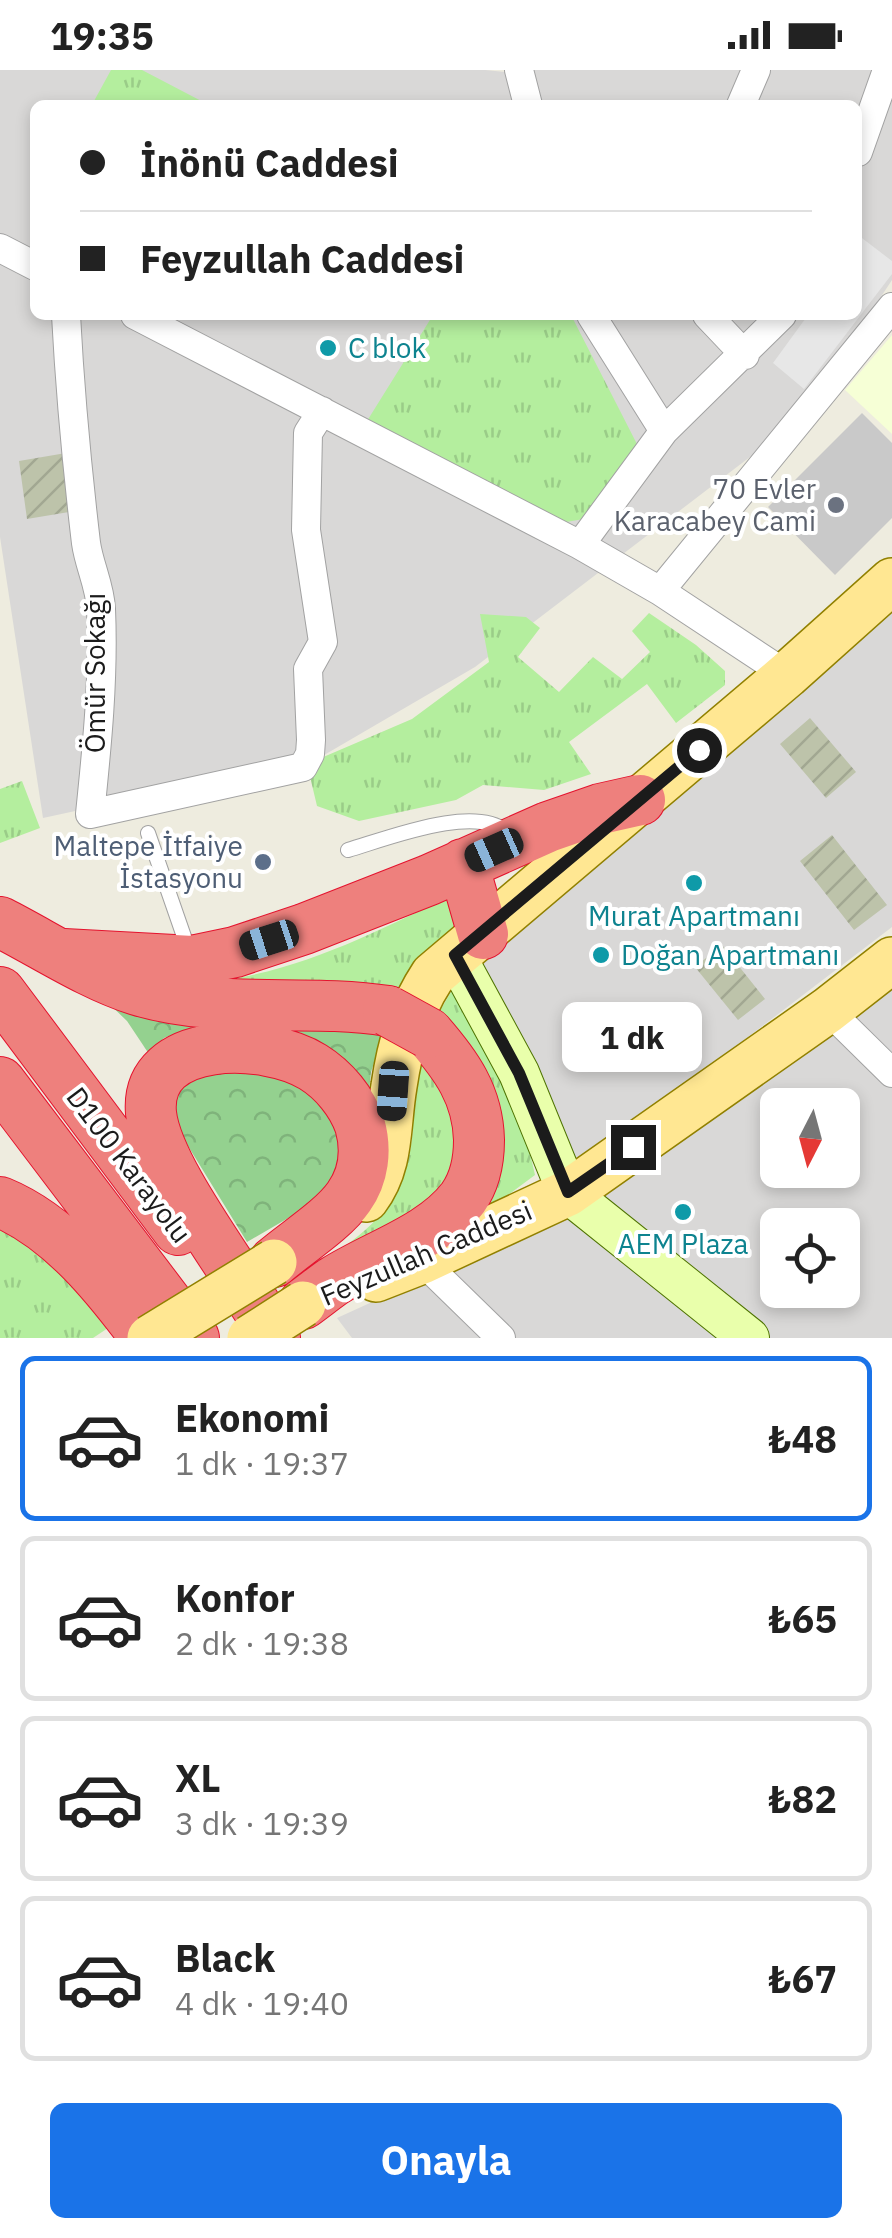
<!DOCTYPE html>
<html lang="tr">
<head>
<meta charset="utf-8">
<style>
  body { margin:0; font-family:"IBM Plex Sans",sans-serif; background:#f6f6f6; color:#222; height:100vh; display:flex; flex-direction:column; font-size:38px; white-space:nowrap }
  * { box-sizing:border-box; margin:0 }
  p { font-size:32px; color:#767676 }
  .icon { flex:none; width:55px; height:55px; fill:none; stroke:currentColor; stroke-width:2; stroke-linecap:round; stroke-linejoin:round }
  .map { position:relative; height:1268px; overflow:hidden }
  .sheet { display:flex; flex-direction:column; background:#fff; flex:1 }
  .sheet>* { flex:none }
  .guide { position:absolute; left:30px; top:30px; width:832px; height:220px; border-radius:15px; box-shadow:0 5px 15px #0003; display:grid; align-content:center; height:220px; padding:0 50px; background:#fff }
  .needle { width:65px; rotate:186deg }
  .fabs { position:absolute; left:760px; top:1018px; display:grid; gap:20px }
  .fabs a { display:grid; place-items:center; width:100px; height:100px; border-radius:15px; background:#fff; box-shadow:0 5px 15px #0003; font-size:50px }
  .end { position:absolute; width:45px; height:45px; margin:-22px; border:12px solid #1b1b1b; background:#fff; box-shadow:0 0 0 5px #fff }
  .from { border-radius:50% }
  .bubble { position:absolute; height:70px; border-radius:15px; background:#fff; box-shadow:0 5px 15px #0003; font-size:32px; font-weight:700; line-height:70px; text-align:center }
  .car { position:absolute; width:30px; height:60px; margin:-30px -15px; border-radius:12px; box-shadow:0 0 8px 2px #0007; background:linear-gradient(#222 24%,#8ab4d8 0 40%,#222 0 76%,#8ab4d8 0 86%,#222 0) }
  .guide b { display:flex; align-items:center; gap:35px; height:95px; font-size:38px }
  .guide b+b { border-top:2px solid #e0e0e0 }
  .guide i { width:25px; height:25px; background:#222 }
  ul { padding:18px 0 0; list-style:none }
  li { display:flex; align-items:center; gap:30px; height:165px; margin:0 20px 15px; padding:0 30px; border:5px solid #e0e0e0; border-radius:15px }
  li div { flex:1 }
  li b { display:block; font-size:38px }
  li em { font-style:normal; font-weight:700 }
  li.on { border-color:#1a73e8 }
  li>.icon { width:90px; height:90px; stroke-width:1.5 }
  .cta { display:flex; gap:20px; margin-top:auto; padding:20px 50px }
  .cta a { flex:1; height:115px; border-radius:15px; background:#1a73e8; color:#fff; font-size:40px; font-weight:700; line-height:115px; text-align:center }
  .status { display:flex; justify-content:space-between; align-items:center; height:70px; padding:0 50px; background:#fff; direction:ltr }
  .status svg { height:28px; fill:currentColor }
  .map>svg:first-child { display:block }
  .residential { fill:#d9d8d7; fill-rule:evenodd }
  .education { fill:#f6ffd6 }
  .religious { fill:#c9c9c9 }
  .construction { fill:url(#construction-furrows) }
  .grass { fill:url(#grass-tufts) }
  .forest { fill:url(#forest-crowns) }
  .parking { fill:#e7e7e7 }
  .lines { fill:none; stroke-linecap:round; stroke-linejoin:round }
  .lane-casing { stroke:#a2a2a2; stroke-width:16 }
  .street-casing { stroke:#a2a2a2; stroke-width:30 }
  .secondary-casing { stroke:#4e7300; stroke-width:42 }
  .primary-casing { stroke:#918000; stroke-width:48 }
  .highway-casing { stroke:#e4132e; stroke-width:52 }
  .lane { stroke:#fff; stroke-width:14 }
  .street { stroke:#fff; stroke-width:28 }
  .secondary { stroke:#e9ffab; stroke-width:40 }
  .primary { stroke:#ffe792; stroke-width:45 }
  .highway { stroke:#ee807d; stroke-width:50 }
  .primary-bridge-casing { stroke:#918000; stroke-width:48; stroke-linecap:butt }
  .highway-bridge-casing { stroke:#e4132e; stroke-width:52; stroke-linecap:butt }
  .primary-bridge { stroke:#ffe792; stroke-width:45 }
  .highway-bridge { stroke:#ee807d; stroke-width:50 }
  .route { stroke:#1b1b1b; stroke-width:12 }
  .culture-dot { fill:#0f9aa8; stroke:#fff; stroke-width:4 }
  .worship-dot { fill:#6b7280; stroke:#fff; stroke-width:4 }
  .service-dot { fill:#5c6f8a; stroke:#fff; stroke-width:4 }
  .labels { text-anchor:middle; stroke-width:8; stroke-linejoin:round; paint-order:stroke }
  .culture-label { font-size:28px; fill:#0d838f; stroke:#fff; text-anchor:start }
  .worship-label { font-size:28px; fill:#5b616d; stroke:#fff; text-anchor:end }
  .street-label { font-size:28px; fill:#1b1b1b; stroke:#fff }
  .service-label { font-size:28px; fill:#4e5e75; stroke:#fff; text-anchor:end }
</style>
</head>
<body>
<div class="status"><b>19:35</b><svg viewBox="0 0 49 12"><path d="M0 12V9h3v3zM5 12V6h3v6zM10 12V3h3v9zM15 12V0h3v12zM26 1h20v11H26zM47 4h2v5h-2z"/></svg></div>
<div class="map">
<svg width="892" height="1268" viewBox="0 0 892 1268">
  <defs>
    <pattern id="construction-furrows" width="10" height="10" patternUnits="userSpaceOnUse" patternTransform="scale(2.5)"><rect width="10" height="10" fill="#bdc3aa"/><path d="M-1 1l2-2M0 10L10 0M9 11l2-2" fill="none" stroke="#a2a792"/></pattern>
    <pattern id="grass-tufts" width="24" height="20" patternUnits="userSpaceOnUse" patternTransform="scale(2.5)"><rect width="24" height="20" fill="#b4ee9e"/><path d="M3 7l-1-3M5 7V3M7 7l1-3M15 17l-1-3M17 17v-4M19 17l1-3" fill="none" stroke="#9acc88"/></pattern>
    <pattern id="forest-crowns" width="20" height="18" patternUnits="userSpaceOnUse" patternTransform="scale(2.5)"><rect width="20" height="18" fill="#94d18f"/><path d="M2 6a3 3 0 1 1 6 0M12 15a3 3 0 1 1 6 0" fill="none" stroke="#7fb37b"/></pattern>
  </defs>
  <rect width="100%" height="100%" fill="#eeecdf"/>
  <path class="residential" d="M0 0H485L516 3 519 0H892V210L801 348 475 597 319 688 43 748 0 467ZM35 35H858V245H35Z
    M892 539V857L578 1097 472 895Z
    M892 917V1268H766L588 1128ZM778 1035H842V1100H778ZM778 1155H842V1220H778Z
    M567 1143 722 1268H352L337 1248Z"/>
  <path class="education" d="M892 265V364L845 320Z"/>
  <path class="religious" d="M862 343 892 373V448L835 505 768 437Z"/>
  <path class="construction" d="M66 383 75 441 27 449 19 391Z
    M810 648 856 702 826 728 780 674Z
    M832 765 887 835 854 860 800 791Z
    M722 875 765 929 738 950 695 897Z"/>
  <path class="grass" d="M111 0H142L209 35H102L94 31Z
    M433 245H571L639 378 589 448 555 454 367 351Z
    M649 543 696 575 725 601V615L676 653 647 614 569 672 591 704 544 720 483 715 456 730 359 751 317 736 307 694 412 649 489 592 480 544 526 547 540 558 518 587 559 622 593 587 622 609 650 582 632 561Z
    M22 711 40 758 0 773V719Z
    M459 822 465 851 420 887 394 930 223 910C307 899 383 858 459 822Z
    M455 915C492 972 521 1039 535 1105L488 1140 479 1131 434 951Z
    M424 975 451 1010 460 1107 351 1189 345 1176C385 1148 406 1117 412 1068 414 1055 412 1042 413 1029 415 1011 420 993 424 975Z
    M0 1148 123 1248 93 1268H0Z"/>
  <path class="forest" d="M101 926 386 956 371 1002 368 1031 228 962 182 961 164 968 149 984 127 951Z
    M246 995 311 1015 353 1086 309 1136 247 1172 169 1045 184 1006Z"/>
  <path class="parking" d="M858 165 892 191V204L804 319 773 293 808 245H858Z"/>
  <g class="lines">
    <g class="lane-casing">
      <path id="lane" d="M148 763 189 881
        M348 780C386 769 478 732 509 764"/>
    </g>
    <g class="street-casing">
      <path id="street" d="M519 0 528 35
        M741 35 756 0
        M858 82 887 0
        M0 178 35 196
        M66 245C70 321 77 397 86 473 89 495 100 516 101 539 104 608 97 676 90 744L303 697 310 684 311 670 308 599 323 572 306 460 308 363 322 341
        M135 245 580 475
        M591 245 664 361
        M707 245 745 285
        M782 245 664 361 580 475 660 521 787 605
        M660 521 892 237
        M828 940 892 1003
        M422 1191 501 1268"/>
    </g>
    <g class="secondary-casing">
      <path id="secondary" d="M455 885 519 1003 568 1123 749 1268"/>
    </g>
    <g class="primary-casing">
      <path id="primary" d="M366 1129C392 1095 387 1056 394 1016 400 975 410 940 433 905L787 605 892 511
        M376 1209 422 1191 568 1123 828 940 892 890"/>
    </g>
    <g class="highway-casing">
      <path id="highway" d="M463 794 483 864
        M0 852C45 875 90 905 137 920 219 945 305 928 388 941
        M64 884 192 891 235 882 304 859 429 810 548 757 600 739 640 730
        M0 922 178 1160
        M0 1012 194 1268
        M0 1132C61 1157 108 1217 146 1268
        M274 1192C296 1173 333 1150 349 1127 364 1106 367 1080 360 1055 352 1032 334 1010 313 997 267 968 144 964 151 1043 157 1102 245 1210 275 1268
        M303 1234C314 1226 324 1218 334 1211 375 1185 433 1168 463 1128 475 1111 479 1091 479 1070 478 1025 456 995 428 963"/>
    </g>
    <use href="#lane" class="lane"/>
    <use href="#street" class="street"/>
    <use href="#secondary" class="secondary"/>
    <use href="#primary" class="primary"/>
    <use href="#highway" class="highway"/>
    <g class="primary-bridge-casing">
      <path id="primary-bridge" d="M150 1268 274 1192
        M250 1268 303 1234"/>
    </g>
    <g class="highway-bridge-casing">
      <path id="highway-bridge" d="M388 941 428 963"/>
    </g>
    <use href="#primary-bridge" class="primary-bridge"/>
    <use href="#highway-bridge" class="highway-bridge"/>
  </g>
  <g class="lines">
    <path class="route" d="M633 1077 568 1122 519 1003 455 885 699 680"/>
  </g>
  <g class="culture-dot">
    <circle cx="328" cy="278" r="10"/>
    <circle cx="694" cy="813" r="10"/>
    <circle cx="601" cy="885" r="10"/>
    <circle cx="683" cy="1142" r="10"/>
  </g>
  <circle class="worship-dot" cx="836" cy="435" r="10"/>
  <circle class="service-dot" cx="263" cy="792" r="10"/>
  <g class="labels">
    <g class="culture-label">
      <text x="348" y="288">C blok</text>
      <text x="694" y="856" text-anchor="middle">Murat Apartmanı</text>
      <text x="621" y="895">Doğan Apartmanı</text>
      <text x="683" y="1184" text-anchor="middle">AEM Plaza</text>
    </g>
    <g class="worship-label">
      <text x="816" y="429">70 Evler<tspan x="816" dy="32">Karacabey Cami</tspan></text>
    </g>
    <g class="street-label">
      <text transform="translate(95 603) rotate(-90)" y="10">Ömür Sokağı</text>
      <text transform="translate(129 1095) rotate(53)" y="10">D100 Karayolu</text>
      <text transform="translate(426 1183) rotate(-23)" y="10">Feyzullah Caddesi</text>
    </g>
    <g class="service-label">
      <text x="243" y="786">Maltepe İtfaiye<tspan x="243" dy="32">İstasyonu</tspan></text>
    </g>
  </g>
</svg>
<div class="fabs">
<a><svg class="needle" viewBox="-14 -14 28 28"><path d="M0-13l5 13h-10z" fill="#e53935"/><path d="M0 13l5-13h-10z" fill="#767676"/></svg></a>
<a><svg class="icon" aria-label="locate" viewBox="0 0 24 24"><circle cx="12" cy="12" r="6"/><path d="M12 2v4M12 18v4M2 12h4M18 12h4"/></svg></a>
</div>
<i class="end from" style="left:699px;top:680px"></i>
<i class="end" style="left:633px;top:1077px"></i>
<div class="bubble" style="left:562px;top:932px;width:140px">1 dk</div>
<i class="car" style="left:494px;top:780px;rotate:246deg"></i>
<i class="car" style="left:269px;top:870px;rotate:252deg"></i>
<i class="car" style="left:393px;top:1021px;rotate:184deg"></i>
<div class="guide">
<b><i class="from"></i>İnönü Caddesi</b>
<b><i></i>Feyzullah Caddesi</b>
</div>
</div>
<section class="sheet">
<ul>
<li class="on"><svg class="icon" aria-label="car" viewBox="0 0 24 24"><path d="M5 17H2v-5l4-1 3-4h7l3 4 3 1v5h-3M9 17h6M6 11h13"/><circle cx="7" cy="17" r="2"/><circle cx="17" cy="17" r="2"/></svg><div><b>Ekonomi</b><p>1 dk · 19:37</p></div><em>₺48</em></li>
<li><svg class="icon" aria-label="car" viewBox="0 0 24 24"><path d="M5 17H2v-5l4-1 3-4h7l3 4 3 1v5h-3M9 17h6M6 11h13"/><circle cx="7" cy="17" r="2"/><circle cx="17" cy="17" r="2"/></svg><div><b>Konfor</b><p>2 dk · 19:38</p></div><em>₺65</em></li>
<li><svg class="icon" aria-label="car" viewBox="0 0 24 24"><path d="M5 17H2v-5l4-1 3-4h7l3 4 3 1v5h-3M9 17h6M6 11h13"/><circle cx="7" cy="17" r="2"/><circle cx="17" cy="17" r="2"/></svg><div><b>XL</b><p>3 dk · 19:39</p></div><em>₺82</em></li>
<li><svg class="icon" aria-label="car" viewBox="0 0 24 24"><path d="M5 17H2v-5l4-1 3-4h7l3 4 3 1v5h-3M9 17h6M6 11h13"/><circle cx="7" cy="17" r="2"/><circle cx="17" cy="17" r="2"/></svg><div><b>Black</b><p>4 dk · 19:40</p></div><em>₺67</em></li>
</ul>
<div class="cta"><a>Onayla</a></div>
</section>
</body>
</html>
